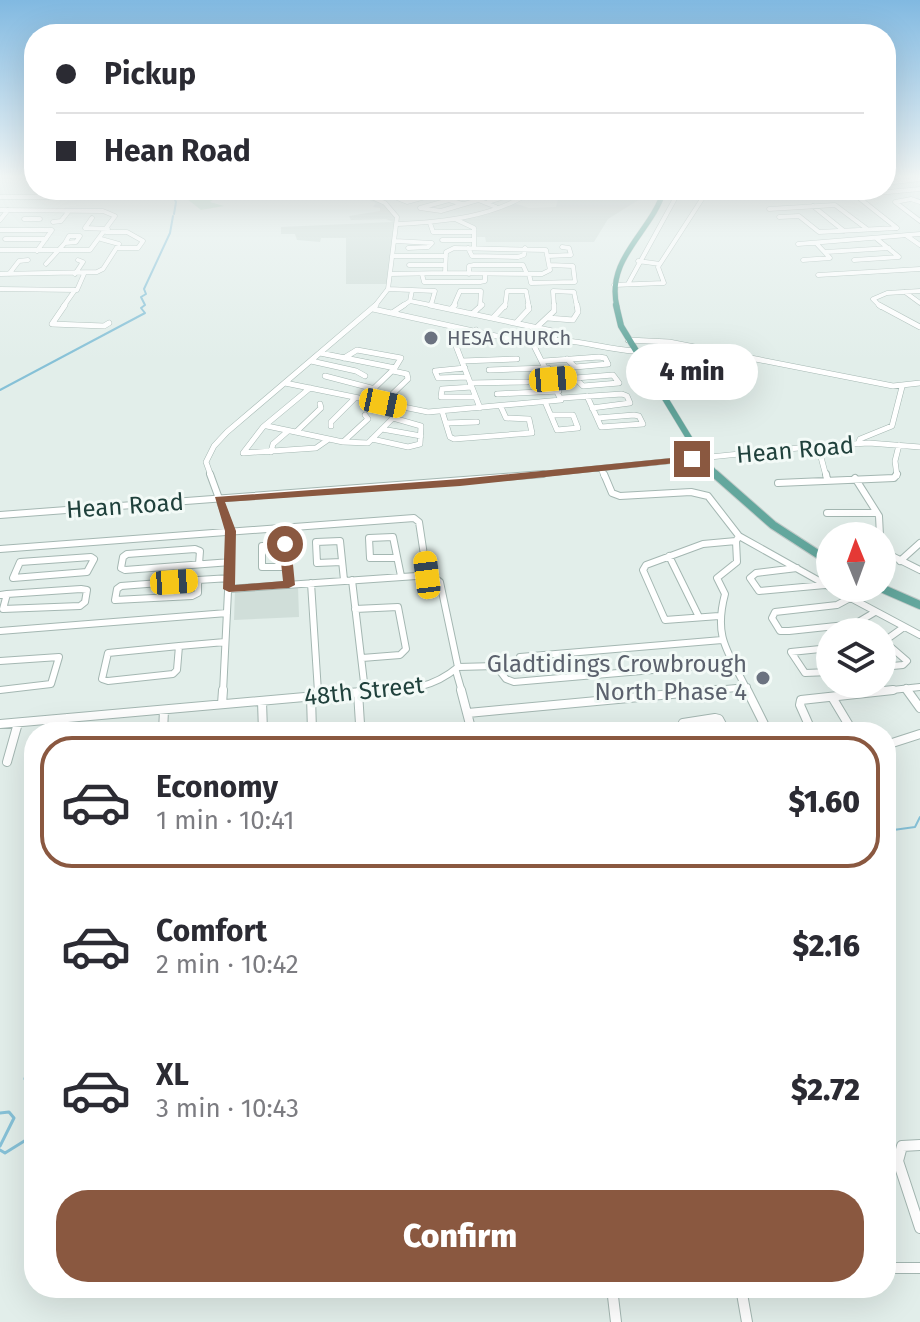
<!DOCTYPE html>
<html lang="en">
<head>
<meta charset="utf-8">
<style>
  body { margin:0; font-family:"Fira Sans",sans-serif; background:#f2f2f3; color:#2b2b33; height:100vh; display:flex; flex-direction:column; font-size:30px; white-space:nowrap }
  * { box-sizing:border-box; margin:0 }
  p { font-size:26px; color:#7c7c81 }
  .icon { flex:none; width:44px; height:44px; fill:none; stroke:currentColor; stroke-width:2; stroke-linecap:round; stroke-linejoin:round }
  .map { position:relative; flex:1; overflow:hidden }
  .sheet { position:absolute; left:24px; top:722px; width:872px; height:576px; display:flex; flex-direction:column; background:#fff; border-radius:32px; box-shadow:0 8px 32px #0002 }
  .sheet>* { flex:none }
  .banner { position:absolute; left:24px; top:24px; width:872px; height:176px; border-radius:32px; box-shadow:0 8px 32px #0002; display:grid; align-content:center; height:176px; padding:0 32px; background:#fff }
  .needle { width:52px; rotate:359deg }
  .buttons { position:absolute; left:816px; top:522px; display:grid; gap:16px }
  .buttons a { display:grid; place-items:center; width:80px; height:80px; border-radius:50%; background:#fff; box-shadow:0 8px 32px #0002; font-size:40px }
  .end { position:absolute; width:36px; height:36px; margin:-18px; border:10px solid #8a5840; background:#fff; box-shadow:0 0 0 4px #fff }
  .from { border-radius:50% }
  .bubble { position:absolute; height:56px; border-radius:28px; background:#fff; box-shadow:0 8px 32px #0002; font-size:26px; font-weight:800; line-height:56px; text-align:center }
  .car { position:absolute; width:24px; height:48px; margin:-24px -12px; border-radius:10px; box-shadow:0 0 6px 2px #0007; background:linear-gradient(#f5c518 24%,#345 0 40%,#f5c518 0 76%,#345 0 86%,#f5c518 0) }
  .banner b { display:flex; align-items:center; gap:28px; height:76px; font-size:30px }
  .banner b+b { border-top:2px solid #e1e1e2 }
  .banner i { width:20px; height:20px; background:#2b2b33 }
  ul { padding:14px 0 0; list-style:none }
  li { display:flex; align-items:center; gap:24px; height:132px; margin:0 16px 12px; padding:0 16px; border:4px solid transparent; border-radius:32px }
  li div { flex:1 }
  li b { display:block; font-size:30px }
  li em { font-style:normal; font-weight:800 }
  li.current { border-color:#8a5840 }
  li>.icon { width:72px; height:72px; stroke-width:1.5 }
  .primary-button { display:flex; gap:16px; margin-top:auto; padding:16px 32px }
  .primary-button a { flex:1; height:92px; border-radius:32px; background:#8a5840; color:#fff; font-size:32px; font-weight:800; line-height:92px; text-align:center }
  .map>svg:first-child { display:block }
  .built { fill:#d0ded9 }
  .green { fill:#bae1c9 }
  .lines { fill:none; stroke-linecap:round; stroke-linejoin:round }
  .stream-far1 { stroke:#86c1d7; stroke-width:2 }
  .stream { stroke:#86c1d7; stroke-width:3 }
  .minor-far4-casing { stroke:#a4b7b2; stroke-width:5 }
  .minor-far3-casing { stroke:#a4b7b2; stroke-width:6 }
  .minor-far2-casing { stroke:#a4b7b2; stroke-width:8 }
  .minor-far1-casing { stroke:#a4b7b2; stroke-width:10 }
  .minor-casing { stroke:#a4b7b2; stroke-width:12 }
  .major-far2-casing { stroke:#c1cac8; stroke-width:6 }
  .major-far1-casing { stroke:#c1cac8; stroke-width:7 }
  .major-casing { stroke:#c1cac8; stroke-width:10 }
  .minor-far4 { stroke:#fff; stroke-width:4 }
  .minor-far3 { stroke:#fff; stroke-width:5 }
  .minor-far2 { stroke:#fff; stroke-width:6 }
  .minor-far1 { stroke:#fff; stroke-width:8 }
  .minor { stroke:#fff; stroke-width:10 }
  .major-far2 { stroke:#63a79d; stroke-width:5 }
  .major-far1 { stroke:#63a79d; stroke-width:6 }
  .major { stroke:#63a79d; stroke-width:8 }
  .route { fill:#8a5840 }
  .worship-dot { fill:#6b7280; stroke:#f3faf7; stroke-width:3 }
  .labels { text-anchor:middle; stroke-width:6; stroke-linejoin:round; paint-order:stroke }
  .far-worship-label { font-size:20px; fill:#5b616d; stroke:#f3faf7; text-anchor:start }
  .street-label { font-size:24px; fill:#20413c; stroke:#f3faf7 }
  .worship-label { font-size:24px; fill:#5b616d; stroke:#f3faf7; text-anchor:end }
</style>
</head>
<body>
<div class="map">
<svg width="920" height="1322" viewBox="0 0 920 1322">
  <rect width="100%" height="100%" fill="#e2eeea"/>
  <path class="built" d="M373 199 390 207 397 217 387 284H346V238H321L320 242 297 240 295 234H281V227L393 222 386 219 351 220 349 216 380 211V208L373 207 376 203 369 200Z
    M558 199H640L608 219 594 242H486L485 237H477V229L455 220 514 203 529 208 556 207Z
    M298 586 299 617 234 620 235 591Z"/>
  <path class="green" d="M205 190H234L238 193 220 194 210 202 224 206 201 210 182 195Z"/>
  <g class="lines">
    <path class="stream-far1" d="M173 196 176 202 174 214
      M0 390 145 313 141 308 145 305 141 297 146 294 144 289 170 233 173 216
      M886 831 915 827 920 817"/>
    <path class="stream" d="M34 1062 29 1064 25 1079 34 1083
      M0 1113 9 1112 14 1118 0 1146
      M0 1150 5 1153 34 1135"/>
    <g class="minor-far4-casing">
      <path id="minor-far4" d="M886 183 920 179
        M356 190 385 203 397 217 388 289 374 307
        M376 190H392
        M422 190 436 194 407 202 397 198Z
        M453 190 496 207
        M547 190 549 196H579L582 190
        M601 190 605 196H623L638 190
        M849 190 897 228
        M88 191 104 193
        M664 192 698 196
        M436 194 453 190
        M856 195 920 189
        M0 197H150L199 190
        M477 198 509 190
        M488 202 527 190
        M920 202 911 199 895 202 920 221
        M462 204 449 200 420 208 441 211 478 200
        M813 206 844 231
        M769 209 835 205 867 229
        M0 210 103 211 115 216 90 250H0
        M779 217 799 216 819 232 897 228
        M92 218 85 228 108 229
        M24 219H40
        M455 219 474 228V248
        M0 220 8 210
        M53 222 61 221 69 211
        M430 223 433 232H474
        M397 224C444 222 495 217 534 190
        M0 230H52L37 251
        M106 232H127L143 241 138 248H117
        M69 236H80L76 242 65 243Z
        M907 236 920 245
        M5 239H46
        M442 240H474
        M395 241 432 243 428 247 408 248
        M798 244 920 234
        M454 248 546 250 550 270 542 274 445 273 446 252Z
        M468 248 472 256 518 257 524 255 525 248
        M826 252 889 248
        M392 256H446
        M548 256 571 255 569 248 562 247
        M803 260 830 258 816 243
        M854 260 899 257 877 239
        M638 261 660 264
        M46 264 65 243
        M409 265H445
        M0 274 97 272 103 269 119 244 101 239
        M9 274 19 261 28 260
        M75 274 83 262 78 260
        M390 274 445 273
        M422 274 424 282H480L485 281V274
        M469 274V266L474 265H523L527 274
        M529 274 531 283 575 282 573 266 550 265
        M818 275 920 269
        M628 284 677 195
        M614 285 664 283 658 267 706 193 704 190
        M0 289 77 290 84 274
        M388 289 412 290 410 301 401 307
        M412 290 435 291 431 305
        M905 292 920 303
        M410 301 440 307
        M63 307 75 290
        M453 307 460 291H481L480 307
        M505 307 507 291H526L529 307
        M554 307 553 291 574 292 577 307
        M881 307 873 299 887 293 920 291"/>
    </g>
    <g class="minor-far3-casing">
      <path id="minor-far3" d="M65 305 52 324 104 326 109 323
        M430 305 557 332 554 338
        M879 305 920 327
        M451 309 455 305
        M392 313 404 305
        M472 314 482 305
        M493 318 505 305
        M548 318 573 320 578 312 577 305
        M516 323 529 309 528 305
        M537 327 554 311V305
        M476 330 456 346 480 408
        M628 340 669 342 893 386 920 383
        M533 344C566 334 599 349 634 351
        M320 353 395 368 363 399
        M344 358 357 350 401 358 395 368
        M567 359 575 367 608 364
        M311 361 356 371 365 376
        M462 361 517 359
        M544 361 599 357 605 358 608 364
        M465 368 435 371 438 378 468 377
        M489 370 548 368
        M613 375 619 383 583 386 575 378Z
        M325 376 375 389
        M553 379 575 378
        M285 383 428 412 561 400 533 344 373 309
        M470 383 527 382
        M472 387 442 389 441 397H475
        M497 394 559 391
        M587 396 597 418
        M562 398 622 394 627 396 630 403 592 408
        M383 403 408 379 407 374 393 371
        M546 404 557 430 578 428 573 415H551
        M442 411 450 437 454 439 532 433 529 419 506 418 501 407
        M634 415 639 416 643 424 601 427 597 418Z
        M446 423 477 422
        M267 426 329 439 316 448 243 453 263 427 310 388
        M331 426V422L355 398
        M382 429 421 436
        M296 432 321 408 320 404
        M329 439 343 442 368 419 365 415
        M372 439 408 447 420 444 421 426 393 418
        M343 442 368 443 403 408
        M858 444 860 439 892 426 902 387
        M818 446 826 476
        M271 452 273 444 288 431
        M601 468 604 476
        M211 476 206 462 214 446 227 432 376 305
        M523 476 818 446 869 443 920 447
        M897 476 895 461 899 445"/>
    </g>
    <g class="minor-far2-casing">
      <path id="minor-far2" d="M210 474 231 531 223 692
        M604 474 612 493 620 496 691 492 708 496 739 536 830 587
        M826 474 827 479
        M855 478 879 516 880 536
        M778 483 894 478 897 474
        M827 513H877
        M0 515 543 474
        M739 536 736 541 737 562 717 578 725 594C713 639 729 652 748 692
        M0 549 414 518 419 522 427 575
        M882 551 920 570
        M669 556 699 617
        M91 557 94 559 87 572 13 578 20 562Z
        M397 558H370L369 538 393 537 401 576
        M900 561 920 543
        M342 562 317 563 316 542 340 541 344 580
        M199 564 200 551 195 549 127 554 123 557 121 568 125 570 231 562
        M288 567H262V546H287L289 585
        M797 568 756 573 750 578 759 591 825 585
        M198 580V593L192 596 115 600 117 589 121 586Z
        M198 580 230 578
        M352 580 365 691
        M311 583 318 692
        M832 588 920 635
        M81 589 87 590 85 602 80 606 3 609 7 594Z
        M229 589 431 575 440 582 458 667C427 693 399 689 361 692
        M0 595 7 594
        M850 598 837 605 775 612 772 618 780 631H789L855 624 875 612
        M355 609 398 607 406 649 400 655 362 658
        M719 616 665 620 643 570 646 565 703 544 736 541
        M0 631 227 613
        M883 642 904 627
        M179 646 177 670 173 674 108 681 102 679 108 653Z
        M179 646 225 642
        M830 648 791 652 805 673 830 672
        M520 657 722 640
        M0 661 59 657 51 684 0 690
        M458 667 496 666 506 679 514 682 734 663
        M882 667 903 665 907 661 885 642
        M456 671 462 692
        M906 688 909 692
        M694 692 747 687
        M874 692 920 687"/>
    </g>
    <g class="minor-far1-casing">
      <path id="minor-far1" d="M318 690V695
        M461 690 472 732
        M747 690 768 732
        M907 690 920 708
        M358 692 360 724
        M311 696 312 732
        M832 697 853 732
        M262 701 263 732
        M222 704 223 690
        M468 713 715 690
        M0 724 383 690
        M65 732 67 718
        M163 732 164 710
        M593 732 630 729 635 732
        M685 732 683 723 715 718 719 719 726 732
        M812 732 800 705 801 700 893 690
        M886 745 920 734
        M7 762 18 723"/>
    </g>
    <g class="minor-casing">
      <path id="minor" d="M920 1145 902 1146 898 1161 920 1228
        M886 1268H920
        M612 1288 616 1322
        M741 1288 747 1322"/>
    </g>
    <g class="major-far2-casing">
      <path id="major-far2" d="M617 307C605 258 652 232 664 190"/>
    </g>
    <g class="major-far1-casing">
      <path id="major-far1" d="M616 305 621 326 697 451 717 476"/>
    </g>
    <g class="major-casing">
      <path id="major" d="M715 474 773 525 830 562
        M881 588 920 605"/>
    </g>
    <use href="#minor-far4" class="minor-far4"/>
    <use href="#minor-far3" class="minor-far3"/>
    <use href="#minor-far2" class="minor-far2"/>
    <use href="#minor-far1" class="minor-far1"/>
    <use href="#minor" class="minor"/>
    <use href="#major-far2" class="major-far2"/>
    <use href="#major-far1" class="major-far1"/>
    <use href="#major" class="major"/>
  </g>
  <linearGradient id="sky" x2="0" y2="1"><stop stop-color="#81b9e1"/><stop offset="0.49" stop-color="#f2f7f6"/><stop offset="1" stop-color="#f2f7f6" stop-opacity="0"/></linearGradient>
  <rect width="920" height="360" fill="url(#sky)"/>
  <path class="route" d="M692 456 697 459 695 461 460 486 225 502 236 531 235 585 283 581 279 544 285 541 291 544 295 585 289 588 229 592 223 589 225 531 215 497 460 479Z"/>
  <g class="worship-dot">
    <circle cx="431" cy="338" r="8"/>
    <circle cx="763" cy="678" r="8"/>
  </g>
  <g class="labels">
    <g class="far-worship-label">
      <text x="447" y="345">HESA CHURCh</text>
    </g>
    <g class="street-label">
      <text transform="translate(795 450) rotate(-5)" y="8">Hean Road</text>
      <text transform="translate(125 506) rotate(-4)" y="8">Hean Road</text>
      <text transform="translate(364 691) rotate(-6)" y="8">48th Street</text>
    </g>
    <g class="worship-label">
      <text x="747" y="672">Gladtidings Crowbrough<tspan x="747" dy="28">North Phase 4</tspan></text>
    </g>
  </g>
</svg>
<div class="buttons">
<a><svg class="needle" viewBox="-14 -14 28 28"><path d="M0-13l5 13h-10z" fill="#e53935"/><path d="M0 13l5-13h-10z" fill="#7c7c81"/></svg></a>
<a><svg class="icon" aria-label="layers" viewBox="0 0 24 24"><path d="M12 4l9 5-9 5-9-5zM3 14l9 5 9-5"/></svg></a>
</div>
<i class="end from" style="left:285px;top:544px"></i>
<i class="end" style="left:692px;top:459px"></i>
<div class="bubble" style="left:626px;top:344px;width:132px">4 min</div>
<i class="car" style="left:553px;top:379px;rotate:85deg"></i>
<i class="car" style="left:383px;top:403px;rotate:102deg"></i>
<i class="car" style="left:427px;top:575px;rotate:353deg"></i>
<i class="car" style="left:174px;top:582px;rotate:86deg"></i>
<div class="banner">
<b><i class="from"></i>Pickup</b>
<b><i></i>Hean Road</b>
</div>
<section class="sheet">
<ul>
<li class="current"><svg class="icon" aria-label="car" viewBox="0 0 24 24"><path d="M5 17H2v-5l4-1 3-4h7l3 4 3 1v5h-3M9 17h6M6 11h13"/><circle cx="7" cy="17" r="2"/><circle cx="17" cy="17" r="2"/></svg><div><b>Economy</b><p>1 min · 10:41</p></div><em>$1.60</em></li>
<li><svg class="icon" aria-label="car" viewBox="0 0 24 24"><path d="M5 17H2v-5l4-1 3-4h7l3 4 3 1v5h-3M9 17h6M6 11h13"/><circle cx="7" cy="17" r="2"/><circle cx="17" cy="17" r="2"/></svg><div><b>Comfort</b><p>2 min · 10:42</p></div><em>$2.16</em></li>
<li><svg class="icon" aria-label="car" viewBox="0 0 24 24"><path d="M5 17H2v-5l4-1 3-4h7l3 4 3 1v5h-3M9 17h6M6 11h13"/><circle cx="7" cy="17" r="2"/><circle cx="17" cy="17" r="2"/></svg><div><b>XL</b><p>3 min · 10:43</p></div><em>$2.72</em></li>
</ul>
<div class="primary-button"><a>Confirm</a></div>
</section>
</div>
</body>
</html>
